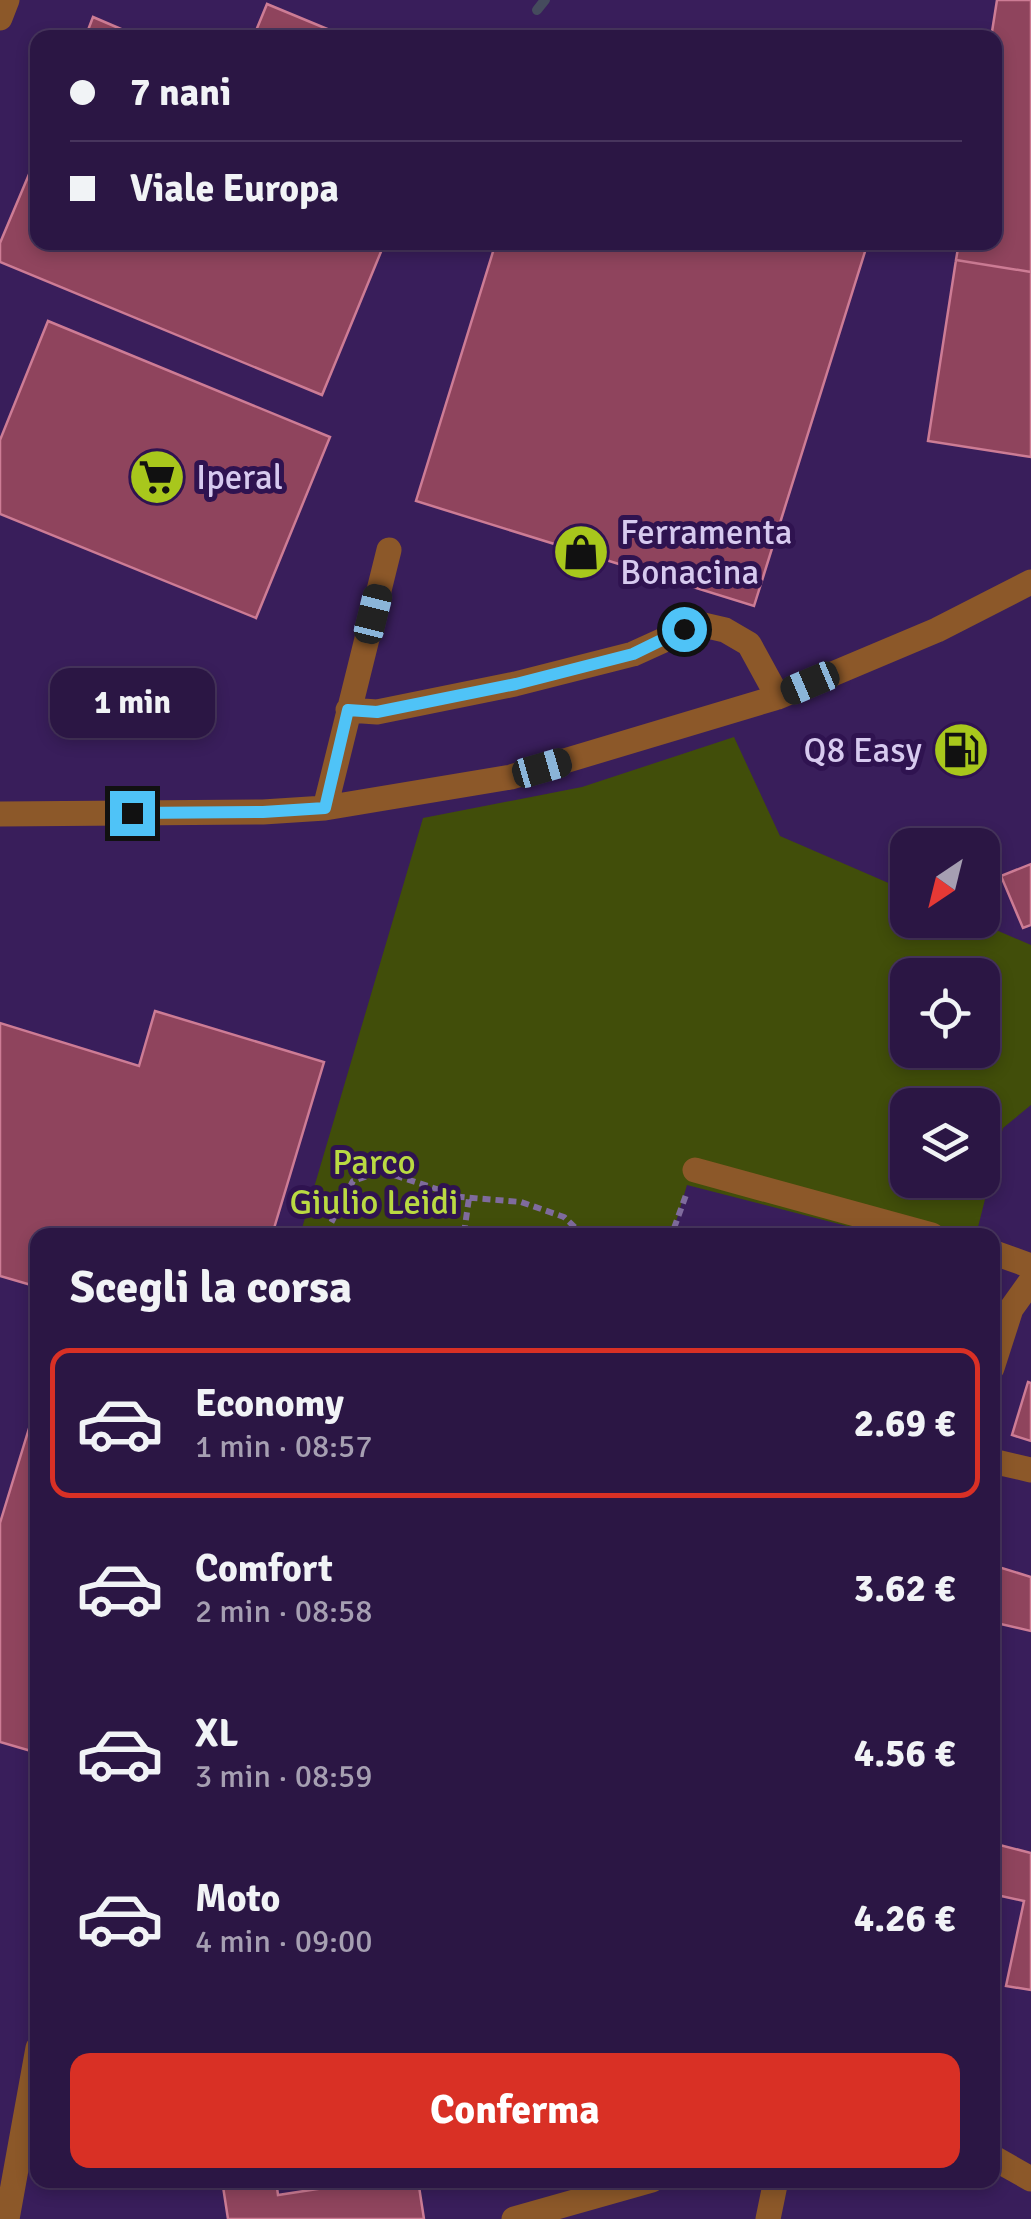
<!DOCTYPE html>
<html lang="it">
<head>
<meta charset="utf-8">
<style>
  body { margin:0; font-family:Signika,sans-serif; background:#331f4b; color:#f1f3f6; height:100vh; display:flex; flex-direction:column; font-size:38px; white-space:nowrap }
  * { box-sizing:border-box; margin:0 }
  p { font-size:32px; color:#a69fb2 }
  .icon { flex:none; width:55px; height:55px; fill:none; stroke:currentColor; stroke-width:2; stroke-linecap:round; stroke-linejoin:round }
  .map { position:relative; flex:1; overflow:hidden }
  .sheet { position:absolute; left:30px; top:1228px; width:970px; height:960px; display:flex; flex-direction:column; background:#2b1644; border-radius:20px; box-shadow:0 5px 15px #0003,0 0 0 2px #47355d }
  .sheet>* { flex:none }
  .banner { position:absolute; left:30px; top:30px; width:972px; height:220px; border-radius:20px; box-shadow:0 5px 15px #0003,0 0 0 2px #47355d; display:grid; align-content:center; height:220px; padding:0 40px; background:#2b1644 }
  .needle { width:65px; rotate:215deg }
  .fabs { position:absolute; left:890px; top:828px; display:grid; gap:20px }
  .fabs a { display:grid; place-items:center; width:110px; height:110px; border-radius:20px; background:#2b1644; box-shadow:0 5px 15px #0003,0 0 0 2px #47355d; font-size:50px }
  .end { position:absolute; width:45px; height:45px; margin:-22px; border:12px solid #4fc3f7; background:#111; box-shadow:0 0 0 5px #111 }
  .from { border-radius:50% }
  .bubble { position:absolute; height:70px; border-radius:20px; background:#2b1644; box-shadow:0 5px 15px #0003,0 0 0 2px #47355d; font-size:32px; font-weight:800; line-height:70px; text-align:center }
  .car { position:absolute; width:30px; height:60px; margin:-30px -15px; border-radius:12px; box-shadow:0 0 8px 2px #0007; background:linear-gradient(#222 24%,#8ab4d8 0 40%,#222 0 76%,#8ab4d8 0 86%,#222 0) }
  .banner b { display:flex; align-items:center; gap:35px; height:95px; font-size:38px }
  .banner b+b { border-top:2px solid #47355d }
  .banner i { width:25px; height:25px; background:#f1f3f6 }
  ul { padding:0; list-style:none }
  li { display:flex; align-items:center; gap:30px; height:150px; margin:0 20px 15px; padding:0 20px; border:5px solid transparent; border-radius:20px }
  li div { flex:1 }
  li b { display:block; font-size:38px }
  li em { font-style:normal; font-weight:800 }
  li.selected { border-color:#d93025 }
  li>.icon { width:90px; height:90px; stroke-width:1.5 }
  h2 { padding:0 40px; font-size:45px; line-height:120px }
  .cta { display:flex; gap:20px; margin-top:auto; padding:20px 40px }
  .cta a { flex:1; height:115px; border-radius:20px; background:#d93025; color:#fff; font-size:40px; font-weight:800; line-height:115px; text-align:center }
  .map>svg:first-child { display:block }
  .green { fill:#414e0a; fill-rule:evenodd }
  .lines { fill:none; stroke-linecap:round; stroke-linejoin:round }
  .stream { stroke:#454b5d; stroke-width:10 }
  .building { fill:#8f445d; stroke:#cd7c95; stroke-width:2.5 }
  .path { stroke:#7f6b9d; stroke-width:6; stroke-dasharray:8 5; stroke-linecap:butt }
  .minor { stroke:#8c5829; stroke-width:25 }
  .route { stroke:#4fc3f7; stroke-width:12 }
  .labels { text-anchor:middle; stroke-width:10; stroke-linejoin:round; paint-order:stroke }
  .poi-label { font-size:35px; fill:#d7caef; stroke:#2f1350; text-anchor:start }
  .park-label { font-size:35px; fill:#bada42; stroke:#2f1350 }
</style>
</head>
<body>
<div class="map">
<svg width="1031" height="2219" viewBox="0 0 1031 2219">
  <rect width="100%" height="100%" fill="#391e5b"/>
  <path class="green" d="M734 737 780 836 907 891 908 920H973L1031 945V1105L1003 1128 976 1235H882L687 1185 672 1235H300L423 818 582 787ZM908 975H982V1050H908ZM908 1105H982V1180H908Z"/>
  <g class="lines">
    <path class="stream" d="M537 10 545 0"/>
  </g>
  <path class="building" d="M997 0H1031V272L956 260 959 242H995V38H991Z
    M267 4 349 38H253Z
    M93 17 142 38H85Z
    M38 153V242H385L322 395 0 262V243Z
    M496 242H868L754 606 416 501Z
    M956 260 1031 272V457L928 441Z
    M48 321 330 437 256 618 0 514V440Z
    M1031 864V925L1023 928 1001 876Z
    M155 1011 324 1062 272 1235H38V1287L0 1276V1023L139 1066Z
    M1028 1382 1031 1383V1441L1012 1435Z
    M38 1399V1753L0 1742V1523Z
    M992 1565 1031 1577V1631L992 1622Z
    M992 1843 1031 1853V1990L1006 1986 1024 1901 992 1894Z
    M222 2180H276L278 2195 376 2180H418L424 2219H228Z"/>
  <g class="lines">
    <path class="path" d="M464 1233 469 1198
      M329 1235 331 1223 353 1181 382 1171 461 1197 521 1202 564 1217 583 1235
      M664 1235 673 1231 686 1195"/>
    <path class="minor" d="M0 18 7 0
      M348 710 377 712 515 684 633 654 699 624 725 630 749 644 778 697
      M325 808 389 550
      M0 814 263 812 325 808 511 777 778 697 937 630 1031 582
      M695 1170 932 1235
      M992 1252 1031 1266
      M992 1368 1011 1309 1031 1281
      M992 1461 1031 1470
      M992 2157 1031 2179
      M7 2219 38 2048
      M514 2219 652 2180
      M768 2219 776 2180"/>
  </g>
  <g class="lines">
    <path class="route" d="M132 813 263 812 325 808 348 710 377 712 516 684 633 654 684 629"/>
  </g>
  <defs>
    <g id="supermarket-disc" transform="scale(2.875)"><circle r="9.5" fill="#a8c71c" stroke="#2f1350"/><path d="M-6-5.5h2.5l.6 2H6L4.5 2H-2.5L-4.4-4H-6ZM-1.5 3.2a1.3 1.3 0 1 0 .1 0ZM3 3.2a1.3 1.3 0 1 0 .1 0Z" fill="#111"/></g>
    <g id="shop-disc" transform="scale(2.875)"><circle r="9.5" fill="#a8c71c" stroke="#2f1350"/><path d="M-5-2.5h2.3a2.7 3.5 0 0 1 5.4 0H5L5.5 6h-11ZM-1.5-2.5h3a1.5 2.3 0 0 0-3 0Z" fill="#111"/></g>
    <g id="fuel-disc" transform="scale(2.875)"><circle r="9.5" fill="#a8c71c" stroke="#2f1350"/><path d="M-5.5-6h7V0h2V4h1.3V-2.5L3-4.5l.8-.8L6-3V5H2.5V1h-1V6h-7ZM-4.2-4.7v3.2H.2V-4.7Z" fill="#111"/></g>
  </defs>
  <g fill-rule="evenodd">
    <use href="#supermarket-disc" x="157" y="477"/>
    <use href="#shop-disc" x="581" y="552"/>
    <use href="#fuel-disc" x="961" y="750"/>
  </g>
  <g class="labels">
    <g class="poi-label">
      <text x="196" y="489">Iperal</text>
      <text x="620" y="544">Ferramenta<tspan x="620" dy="40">Bonacina</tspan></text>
      <text x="922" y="762" text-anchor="end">Q8 Easy</text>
    </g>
    <g class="park-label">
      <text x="374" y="1174">Parco<tspan x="374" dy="40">Giulio Leidi</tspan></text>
    </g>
  </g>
</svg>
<div class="fabs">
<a><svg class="needle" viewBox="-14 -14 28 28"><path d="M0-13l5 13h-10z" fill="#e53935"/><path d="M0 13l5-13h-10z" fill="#a69fb2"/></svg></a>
<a><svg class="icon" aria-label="locate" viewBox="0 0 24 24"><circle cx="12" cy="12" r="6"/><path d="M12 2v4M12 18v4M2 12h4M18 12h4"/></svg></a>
<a><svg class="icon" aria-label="layers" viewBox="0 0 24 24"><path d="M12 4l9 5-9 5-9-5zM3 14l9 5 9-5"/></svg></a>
</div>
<i class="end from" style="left:684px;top:629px"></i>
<i class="end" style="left:132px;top:813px"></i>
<div class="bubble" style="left:50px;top:668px;width:165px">1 min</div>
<i class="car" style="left:373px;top:614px;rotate:14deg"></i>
<i class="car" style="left:810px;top:683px;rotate:247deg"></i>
<i class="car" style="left:542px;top:768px;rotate:74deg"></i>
<div class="banner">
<b><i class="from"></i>7 nani</b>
<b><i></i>Viale Europa</b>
</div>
<section class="sheet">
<h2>Scegli la corsa</h2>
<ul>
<li class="selected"><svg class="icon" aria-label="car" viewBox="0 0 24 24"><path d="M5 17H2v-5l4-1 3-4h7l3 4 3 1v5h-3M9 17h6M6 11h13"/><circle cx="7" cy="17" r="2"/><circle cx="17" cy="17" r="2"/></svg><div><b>Economy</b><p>1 min · 08:57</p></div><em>2.69 €</em></li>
<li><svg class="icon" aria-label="car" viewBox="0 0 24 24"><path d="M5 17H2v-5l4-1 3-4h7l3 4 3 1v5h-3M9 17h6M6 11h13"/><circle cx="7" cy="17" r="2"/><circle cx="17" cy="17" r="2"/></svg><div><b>Comfort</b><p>2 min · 08:58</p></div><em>3.62 €</em></li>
<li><svg class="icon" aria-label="car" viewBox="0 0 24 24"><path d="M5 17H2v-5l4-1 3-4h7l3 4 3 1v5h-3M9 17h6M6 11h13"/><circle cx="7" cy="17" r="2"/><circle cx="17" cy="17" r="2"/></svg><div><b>XL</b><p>3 min · 08:59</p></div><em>4.56 €</em></li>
<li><svg class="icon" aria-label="car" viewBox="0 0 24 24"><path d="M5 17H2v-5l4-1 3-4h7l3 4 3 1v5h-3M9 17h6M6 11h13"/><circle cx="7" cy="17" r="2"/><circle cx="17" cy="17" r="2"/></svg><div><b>Moto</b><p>4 min · 09:00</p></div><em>4.26 €</em></li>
</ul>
<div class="cta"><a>Conferma</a></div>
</section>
</div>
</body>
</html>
